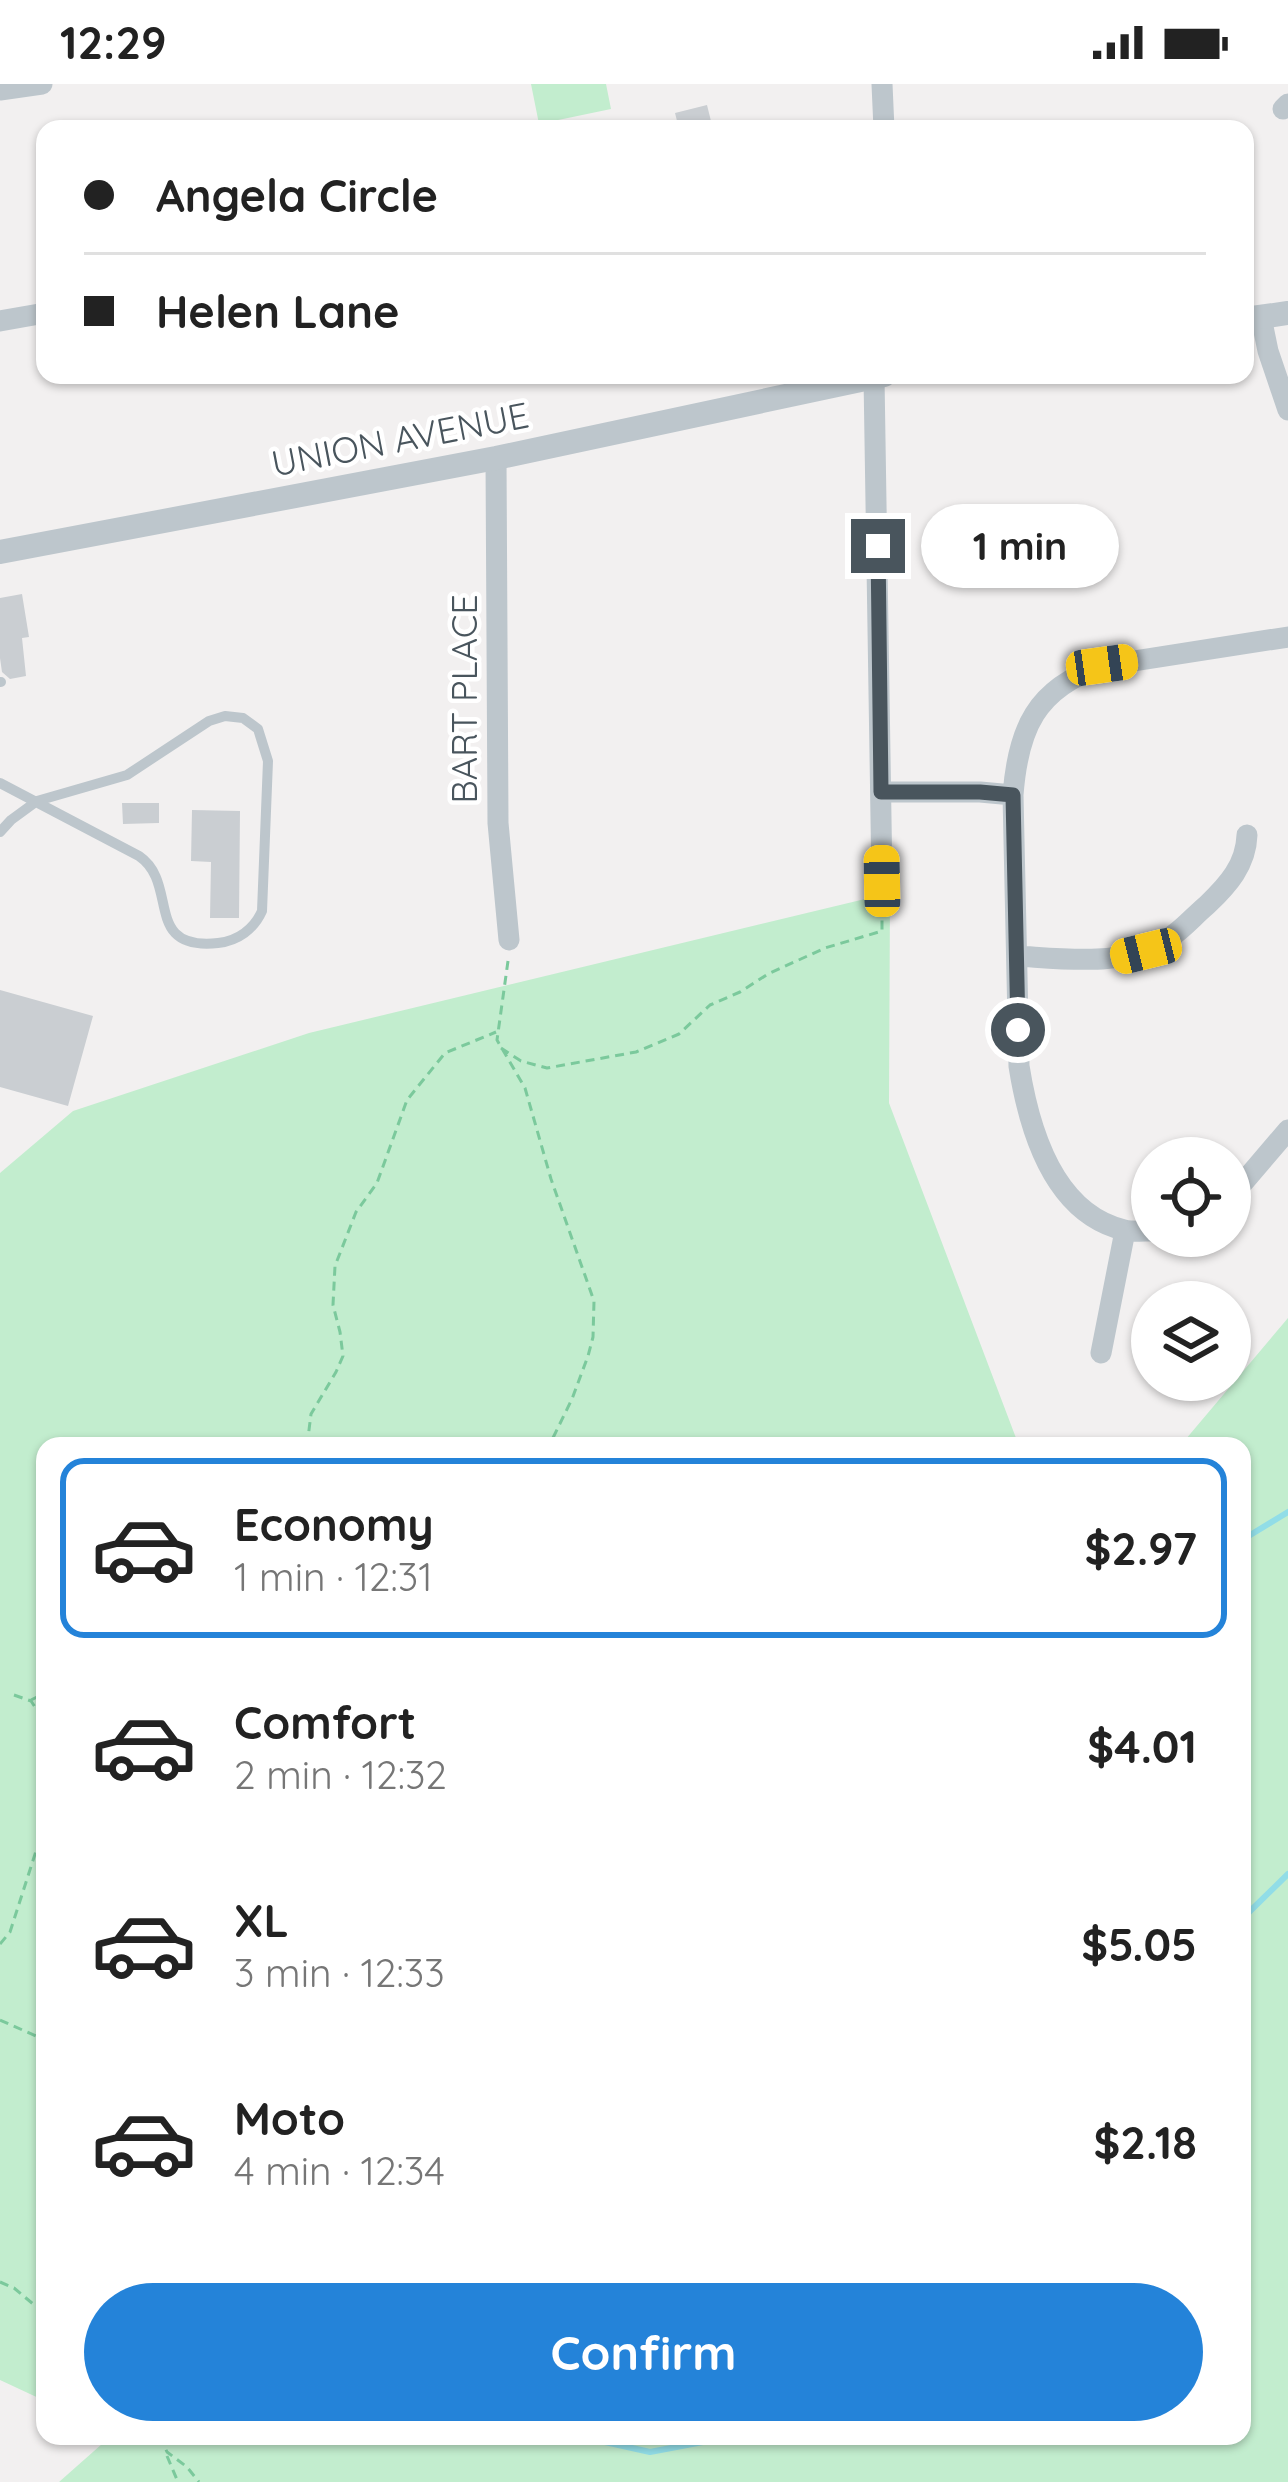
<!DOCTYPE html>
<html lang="en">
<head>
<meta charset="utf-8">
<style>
  body { margin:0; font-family:Quicksand,sans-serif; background:#f2f2f2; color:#222; height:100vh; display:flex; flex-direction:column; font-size:45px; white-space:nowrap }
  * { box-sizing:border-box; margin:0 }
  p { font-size:39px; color:#767676 }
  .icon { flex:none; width:66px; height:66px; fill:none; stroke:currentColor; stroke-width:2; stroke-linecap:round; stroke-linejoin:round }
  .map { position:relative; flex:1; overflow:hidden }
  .side { position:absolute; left:36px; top:1353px; width:1215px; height:1008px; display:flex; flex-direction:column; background:#fff; border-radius:24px; box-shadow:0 3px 9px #0004 }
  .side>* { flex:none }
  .top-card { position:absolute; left:36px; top:36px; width:1218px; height:264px; border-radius:24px; box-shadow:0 3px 9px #0004; display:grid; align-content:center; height:264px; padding:0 48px; background:#fff }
  .buttons { position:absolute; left:1131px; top:1053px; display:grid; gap:24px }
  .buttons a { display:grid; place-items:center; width:120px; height:120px; border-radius:50%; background:#fff; box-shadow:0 3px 9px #0004; font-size:60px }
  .end { position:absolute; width:54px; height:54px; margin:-27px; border:15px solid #49555d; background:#fff; box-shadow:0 0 0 6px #fff }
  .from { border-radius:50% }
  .bubble { position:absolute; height:84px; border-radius:42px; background:#fff; box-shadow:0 3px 9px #0004; font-size:39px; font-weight:800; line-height:84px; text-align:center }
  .car { position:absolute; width:36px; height:72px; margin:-36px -18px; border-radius:15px; box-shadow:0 0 9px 3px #0007; background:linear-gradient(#f5c518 24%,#345 0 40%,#f5c518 0 76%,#345 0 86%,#f5c518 0) }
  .top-card b { display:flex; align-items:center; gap:42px; height:114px; font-size:45px }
  .top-card b+b { border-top:3px solid #e0e0e0 }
  .top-card i { width:30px; height:30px; background:#222 }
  ul { padding:21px 0 0; list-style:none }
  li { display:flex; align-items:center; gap:36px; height:180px; margin:0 24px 18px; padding:0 24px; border:6px solid transparent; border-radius:24px }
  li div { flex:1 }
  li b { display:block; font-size:45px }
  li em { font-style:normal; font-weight:800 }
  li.current { border-color:#2483d9 }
  li>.icon { width:108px; height:108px; stroke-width:1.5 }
  .cta { display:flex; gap:24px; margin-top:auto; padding:24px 48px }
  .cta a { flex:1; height:138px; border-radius:72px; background:#2483d9; color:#fff; font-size:48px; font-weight:800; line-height:138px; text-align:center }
  .status { display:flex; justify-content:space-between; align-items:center; height:84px; padding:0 60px; background:#fff; direction:ltr }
  .status svg { height:33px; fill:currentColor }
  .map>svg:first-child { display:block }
  .green { fill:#c2edce }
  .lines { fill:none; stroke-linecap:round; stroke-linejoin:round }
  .stream { stroke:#91dde7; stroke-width:6 }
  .building { fill:#caced2 }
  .path { stroke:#7bc99c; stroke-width:3; stroke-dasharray:9 6; stroke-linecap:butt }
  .service { stroke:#bdc6cc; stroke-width:10 }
  .minor { stroke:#bdc6cc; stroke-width:21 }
  .tertiary { stroke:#bdc6cc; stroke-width:24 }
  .route { stroke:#49555d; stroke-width:15 }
  .labels { text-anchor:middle; stroke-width:9; stroke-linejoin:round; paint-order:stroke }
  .street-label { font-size:36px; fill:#49555d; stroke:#fff }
</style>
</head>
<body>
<div class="status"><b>12:29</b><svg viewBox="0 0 49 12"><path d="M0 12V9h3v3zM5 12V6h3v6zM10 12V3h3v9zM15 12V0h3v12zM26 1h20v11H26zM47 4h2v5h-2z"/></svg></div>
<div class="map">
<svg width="1288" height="2398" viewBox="0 0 1288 2398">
  <rect width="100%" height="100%" fill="#f2f0f0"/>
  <path class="green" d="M531 0H606L611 25 539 40Z
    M890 809 889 1019 1019 1362H45V2317L0 2296V1089L73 1027 309 949Z
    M1288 1234V2398H59L111 2352H1242V1362H1180Z"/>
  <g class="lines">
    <path class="stream" d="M1242 1456 1288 1428
      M1242 1835 1288 1790
      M578 2352 650 2368 708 2357 713 2352"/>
  </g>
  <path class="building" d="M707 21 713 45H679L675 29Z
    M22 510 29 553 22 554 26 592 10 595 2 588 0 574V514Z
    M122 719H159V739L123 740Z
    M192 726 240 727 239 834H210L211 778 191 777Z
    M0 906 93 932 68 1022 0 1003Z"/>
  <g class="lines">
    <path class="path" d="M508 877 497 956 525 1004 551 1095 594 1217 593 1253 588 1272 572 1315 549 1362
      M501 964 521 977 547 984 636 968 679 950 710 921 740 908 768 890 825 864 882 847V819
      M307 1362 311 1330 336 1288 343 1272 340 1248 333 1221 335 1182 356 1128 377 1099 407 1016 445 969 496 948
      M14 1611 31 1617 45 1638
      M31 1616 45 1609
      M0 1860 10 1848 45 1739
      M0 1936 45 1956
      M0 2198 14 2204 45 2230
      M160 2352 167 2368 187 2383 199 2398
      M167 2372 178 2398"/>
    <path class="service" d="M0 598H1
      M0 699 139 772C180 800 142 867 218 859 238 857 254 845 262 827L268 677 258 645 243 634 225 632 209 637 127 691 37 717 11 736 0 748"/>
    <path class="minor" d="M882 0 884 45
      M0 6 42 0
      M1283 25 1288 20
      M1261 233 1268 267 1288 326
      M0 237 45 229
      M874 293 882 797
      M496 374 498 739 509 856
      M881 708H980L1013 711
      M1018 872C1067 875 1131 884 1172 852 1185 843 1195 831 1207 821 1228 801 1246 781 1247 751
      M1230 1114 1288 1046
      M1152 1147C1143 1147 1132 1148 1124 1146 1053 1129 1029 1045 1019 982L1013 711C1018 645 1036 604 1102 582L1288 553
      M1101 1269 1125 1147"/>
    <path class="tertiary" d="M1245 235 1288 229
      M0 468 496 374 884 291"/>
  </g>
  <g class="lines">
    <path class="route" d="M878 462 881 708H980L1013 711 1018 946"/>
  </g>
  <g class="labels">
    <g class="street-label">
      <text transform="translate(400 355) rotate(-11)" y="13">UNION AVENUE</text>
      <text transform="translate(464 615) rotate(-90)" y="13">BART PLACE</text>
    </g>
  </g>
</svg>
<div class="buttons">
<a><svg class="icon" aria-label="locate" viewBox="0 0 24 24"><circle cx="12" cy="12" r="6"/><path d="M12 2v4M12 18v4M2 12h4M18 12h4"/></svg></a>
<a><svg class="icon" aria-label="layers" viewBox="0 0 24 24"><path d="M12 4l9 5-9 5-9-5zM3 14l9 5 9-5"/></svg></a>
</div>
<i class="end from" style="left:1018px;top:946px"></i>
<i class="end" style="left:878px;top:462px"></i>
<div class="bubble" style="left:921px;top:420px;width:198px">1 min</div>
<i class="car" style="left:1102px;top:581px;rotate:82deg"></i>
<i class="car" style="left:882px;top:797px;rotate:359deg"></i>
<i class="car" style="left:1146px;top:867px;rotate:256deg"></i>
<div class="top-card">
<b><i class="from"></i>Angela Circle</b>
<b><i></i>Helen Lane</b>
</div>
<section class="side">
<ul>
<li class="current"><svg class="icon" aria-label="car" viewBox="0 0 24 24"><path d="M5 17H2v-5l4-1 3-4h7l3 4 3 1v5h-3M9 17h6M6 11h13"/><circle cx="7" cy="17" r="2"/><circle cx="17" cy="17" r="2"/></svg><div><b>Economy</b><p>1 min · 12:31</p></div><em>$2.97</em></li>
<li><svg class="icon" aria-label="car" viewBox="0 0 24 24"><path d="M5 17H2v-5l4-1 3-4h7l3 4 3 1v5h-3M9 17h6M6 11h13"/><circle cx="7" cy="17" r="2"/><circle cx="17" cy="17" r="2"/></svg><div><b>Comfort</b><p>2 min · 12:32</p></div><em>$4.01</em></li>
<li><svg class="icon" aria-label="car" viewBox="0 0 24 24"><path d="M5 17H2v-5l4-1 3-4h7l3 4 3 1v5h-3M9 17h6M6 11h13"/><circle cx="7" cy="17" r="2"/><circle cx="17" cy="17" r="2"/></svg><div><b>XL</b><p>3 min · 12:33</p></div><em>$5.05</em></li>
<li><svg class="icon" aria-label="car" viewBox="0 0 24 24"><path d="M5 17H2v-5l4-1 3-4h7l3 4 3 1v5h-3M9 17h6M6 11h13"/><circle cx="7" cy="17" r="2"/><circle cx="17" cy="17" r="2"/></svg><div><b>Moto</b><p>4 min · 12:34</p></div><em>$2.18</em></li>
</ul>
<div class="cta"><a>Confirm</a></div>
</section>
</div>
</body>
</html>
